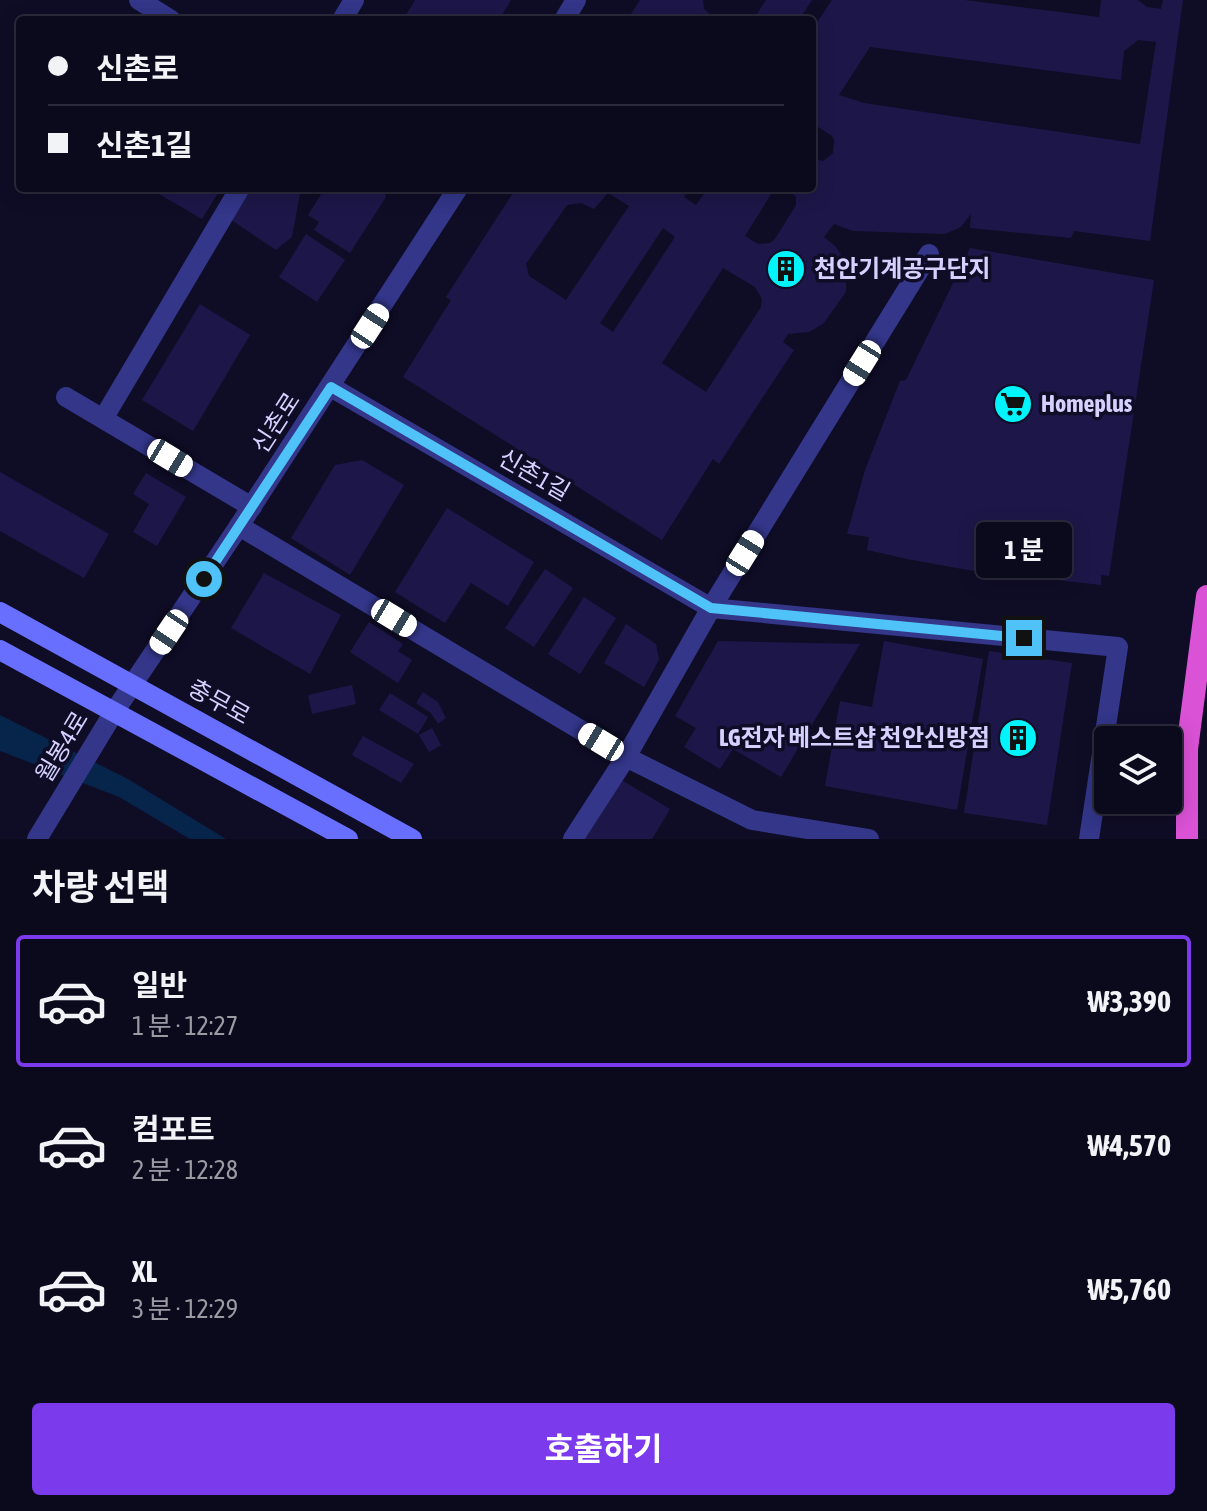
<!DOCTYPE html>
<html lang="ko">
<head>
<meta charset="utf-8">
<style>
  body { margin:0; font-family:"Asap Condensed","Noto Sans KR",sans-serif; background:#141225; color:#f1f3f6; height:100vh; display:flex; flex-direction:column; font-size:30px; white-space:nowrap }
  * { box-sizing:border-box; margin:0 }
  p { font-size:26px; color:#9a9aa3 }
  .icon { flex:none; width:44px; height:44px; fill:none; stroke:currentColor; stroke-width:2; stroke-linecap:round; stroke-linejoin:round }
  .map { position:relative; height:839px; overflow:hidden }
  .side { display:flex; flex-direction:column; background:#0b091c; flex:1 }
  .side>* { flex:none }
  .top-card { position:absolute; left:16px; top:16px; width:800px; height:176px; border-radius:8px; box-shadow:0 4px 20px #0003,0 0 0 2px #2b2a3b; display:grid; align-content:center; height:176px; padding:0 32px; background:#0b091c }
  .fabs { position:absolute; left:1094px; top:726px; display:grid; gap:16px }
  .fabs a { display:grid; place-items:center; width:88px; height:88px; border-radius:8px; background:#0b091c; box-shadow:0 4px 20px #0003,0 0 0 2px #2b2a3b; font-size:40px }
  .end { position:absolute; width:36px; height:36px; margin:-18px; border:10px solid #4fc3f7; background:#111; box-shadow:0 0 0 4px #111 }
  .from { border-radius:50% }
  .bubble { position:absolute; height:56px; border-radius:8px; background:#0b091c; box-shadow:0 4px 20px #0003,0 0 0 2px #2b2a3b; font-size:26px; font-weight:700; line-height:56px; text-align:center }
  .car { position:absolute; width:24px; height:48px; margin:-24px -12px; border-radius:10px; box-shadow:0 0 6px 2px #0007; background:linear-gradient(#fff 24%,#345 0 40%,#fff 0 76%,#345 0 86%,#fff 0) }
  .top-card b { display:flex; align-items:center; gap:28px; height:76px; font-size:30px }
  .top-card b+b { border-top:2px solid #2b2a3b }
  .top-card i { width:20px; height:20px; background:#f1f3f6 }
  ul { padding:0; list-style:none }
  li { display:flex; align-items:center; gap:24px; height:132px; margin:0 16px 12px; padding:0 16px; border:4px solid transparent; border-radius:8px }
  li div { flex:1 }
  li b { display:block; font-size:30px }
  li em { font-style:normal; font-weight:700 }
  li.active { border-color:#7c3aed }
  li>.icon { width:72px; height:72px; stroke-width:1.5 }
  h2 { padding:0 32px; font-size:36px; line-height:96px }
  .cta { display:flex; gap:16px; margin-top:auto; padding:16px 32px }
  .cta a { flex:1; height:92px; border-radius:8px; background:#7c3aed; color:#fff; font-size:32px; font-weight:700; line-height:92px; text-align:center }
  .map>svg:first-child { display:block }
  .water { fill:#07244a }
  .building { fill:#1d1749; fill-rule:evenodd }
  .lines { fill:none; stroke-linecap:round; stroke-linejoin:round }
  .minor { stroke:#333689; stroke-width:20 }
  .tertiary { stroke:#333689; stroke-width:20 }
  .secondary { stroke:#686fff; stroke-width:20 }
  .trunk { stroke:#da52d6; stroke-width:22 }
  .route { stroke:#4fc3f7; stroke-width:10 }
  .labels { text-anchor:middle; stroke-width:7; stroke-linejoin:round; paint-order:stroke }
  .poi-label { font-size:24px; font-weight:bold; fill:#d4d1ff; stroke:#0f0c26; text-anchor:start }
  .street-label { font-size:24px; fill:#d4d1ff; stroke:#0f0c26 }
</style>
</head>
<body>
<div class="map">
<svg width="1207" height="839" viewBox="0 0 1207 839">
  <rect width="100%" height="100%" fill="#0f0c26"/>
  <path class="water" d="M0 715 128 779 226 839H190L119 797 0 751Z"/>
  <path class="building" d="M415 0H511L499 20H403Z
    M640 0H703L704 9 717 20H627Z
    M766 0H812L799 20H753Z
    M832 0H965L1099 17 1101 0H1138L1147 7 1161 9 1163 0H1183L1150 241 1074 231 1071 238 970 228 971 214 961 227 945 234 853 231 834 224 824 237 835 246 846 261V292L823 324 809 332 788 334 783 342 794 350 719 464 713 459 662 540 403 377 451 300 446 297 516 188H690L684 197 696 205 708 188H775L745 236 758 244 770 243 775 239 796 205V197L787 188H812V158L823 161 833 153 834 140 832 136 812 123V30ZM1138 40 1156 42 1140 144 864 103 839 95 870 47 1121 80 1124 51ZM608 193 629 206 566 300 529 276 526 264 567 205 581 203 594 209ZM663 228 675 237 613 332 600 323ZM723 268 755 287 762 299 761 307 706 392 662 363Z
    M162 188H221L202 219 159 194Z
    M247 188H301L292 237 276 250 227 217Z
    M325 188H384L386 197 350 253 314 230 319 222 308 215Z
    M306 234 345 260 317 302 279 277Z
    M970 248 1154 280 1109 576 1101 575V585L968 570 912 560 867 550 869 537 847 534 865 470 900 381 906 380Z
    M200 304 250 335 193 431 142 400Z
    M362 460 404 485 350 575 291 538 335 465Z
    M0 472 109 534 84 578 0 531Z
    M146 473 186 497 157 546 133 532 149 504 133 494Z
    M447 508 534 562 508 606 471 583 445 623 395 592Z
    M545 569 573 588 534 647 505 628Z
    M264 573 341 615 310 674 231 628Z
    M584 597 616 618 580 674 548 654Z
    M369 622 403 644 398 651 412 660 398 683 350 652Z
    M626 624 656 644 659 660 644 687 604 663Z
    M718 641 860 644 781 777 733 749 720 769 684 747 696 728 675 716Z
    M884 641 983 659 957 810 825 786 840 701 872 707Z
    M989 651 1072 663 1047 825 964 813Z
    M352 685 356 704 312 714 308 695Z
    M423 692 438 702 446 718 438 724 431 713 416 703Z
    M390 693 428 717 418 734 379 710Z
    M432 728 441 745 429 752 419 735Z
    M363 736 414 764 401 783 352 755Z
    M620 779 670 809 652 839H584Z"/>
  <g class="lines">
    <path class="minor" d="M139 0 171 20
      M342 20 354 0
      M929 254 711 608 1118 647 1089 839
      M331 387 711 608 626 757 573 839
      M66 397 252 507
      M103 419 240 188
      M239 526 626 757 752 820 869 839"/>
    <path class="tertiary" d="M564 20 576 0
      M37 839 114 712 239 526 458 188"/>
    <path class="secondary" d="M0 612 412 839
      M0 650 348 839"/>
    <path class="trunk" d="M1187 839V749L1207 596"/>
  </g>
  <g class="lines">
    <path class="route" d="M204 579 331 387 711 608 1024 638"/>
  </g>
  <defs>
    <g id="building-disc" transform="scale(2)"><circle r="9.5" fill="#00f4fc" stroke="#0f0c26"/><path d="M-4-6H4V6H1V3H-1V6H-4ZM-2.5-4.3h1.7v1.8h-1.7ZM.8-4.3h1.7v1.8H.8ZM-2.5-1h1.7V.8h-1.7ZM.8-1h1.7V.8H.8Z" fill="#111"/></g>
    <g id="supermarket-disc" transform="scale(2)"><circle r="9.5" fill="#00f4fc" stroke="#0f0c26"/><path d="M-6-5.5h2.5l.6 2H6L4.5 2H-2.5L-4.4-4H-6ZM-1.5 3.2a1.3 1.3 0 1 0 .1 0ZM3 3.2a1.3 1.3 0 1 0 .1 0Z" fill="#111"/></g>
  </defs>
  <g fill-rule="evenodd">
    <use href="#building-disc" x="786" y="269"/>
    <use href="#supermarket-disc" x="1013" y="404"/>
    <use href="#building-disc" x="1018" y="738"/>
  </g>
  <g class="labels">
    <g class="poi-label">
      <text x="814" y="277">천안기계공구단지</text>
      <text x="1041" y="412">Homeplus</text>
      <text x="990" y="746" text-anchor="end">LG전자 베스트샵 천안신방점</text>
    </g>
    <g class="street-label">
      <text transform="translate(276 423) rotate(-57)" y="8">신촌로</text>
      <text transform="translate(534 475) rotate(30)" y="8">신촌1길</text>
      <text transform="translate(219 702) rotate(29)" y="8">충무로</text>
      <text transform="translate(62 747) rotate(-59)" y="8">월봉4로</text>
    </g>
  </g>
</svg>
<div class="fabs">
<a><svg class="icon" aria-label="layers" viewBox="0 0 24 24"><path d="M12 4l9 5-9 5-9-5zM3 14l9 5 9-5"/></svg></a>
</div>
<i class="end from" style="left:204px;top:579px"></i>
<i class="end" style="left:1024px;top:638px"></i>
<div class="bubble" style="left:976px;top:522px;width:96px">1 분</div>
<i class="car" style="left:370px;top:326px;rotate:33deg"></i>
<i class="car" style="left:862px;top:363px;rotate:212deg"></i>
<i class="car" style="left:170px;top:458px;rotate:121deg"></i>
<i class="car" style="left:745px;top:553px;rotate:32deg"></i>
<i class="car" style="left:394px;top:618px;rotate:121deg"></i>
<i class="car" style="left:169px;top:632px;rotate:214deg"></i>
<i class="car" style="left:601px;top:742px;rotate:301deg"></i>
<div class="top-card">
<b><i class="from"></i>신촌로</b>
<b><i></i>신촌1길</b>
</div>
</div>
<section class="side">
<h2>차량 선택</h2>
<ul>
<li class="active"><svg class="icon" aria-label="car" viewBox="0 0 24 24"><path d="M5 17H2v-5l4-1 3-4h7l3 4 3 1v5h-3M9 17h6M6 11h13"/><circle cx="7" cy="17" r="2"/><circle cx="17" cy="17" r="2"/></svg><div><b>일반</b><p>1 분 · 12:27</p></div><em>₩3,390</em></li>
<li><svg class="icon" aria-label="car" viewBox="0 0 24 24"><path d="M5 17H2v-5l4-1 3-4h7l3 4 3 1v5h-3M9 17h6M6 11h13"/><circle cx="7" cy="17" r="2"/><circle cx="17" cy="17" r="2"/></svg><div><b>컴포트</b><p>2 분 · 12:28</p></div><em>₩4,570</em></li>
<li><svg class="icon" aria-label="car" viewBox="0 0 24 24"><path d="M5 17H2v-5l4-1 3-4h7l3 4 3 1v5h-3M9 17h6M6 11h13"/><circle cx="7" cy="17" r="2"/><circle cx="17" cy="17" r="2"/></svg><div><b>XL</b><p>3 분 · 12:29</p></div><em>₩5,760</em></li>
</ul>
<div class="cta"><a>호출하기</a></div>
</section>
</body>
</html>
